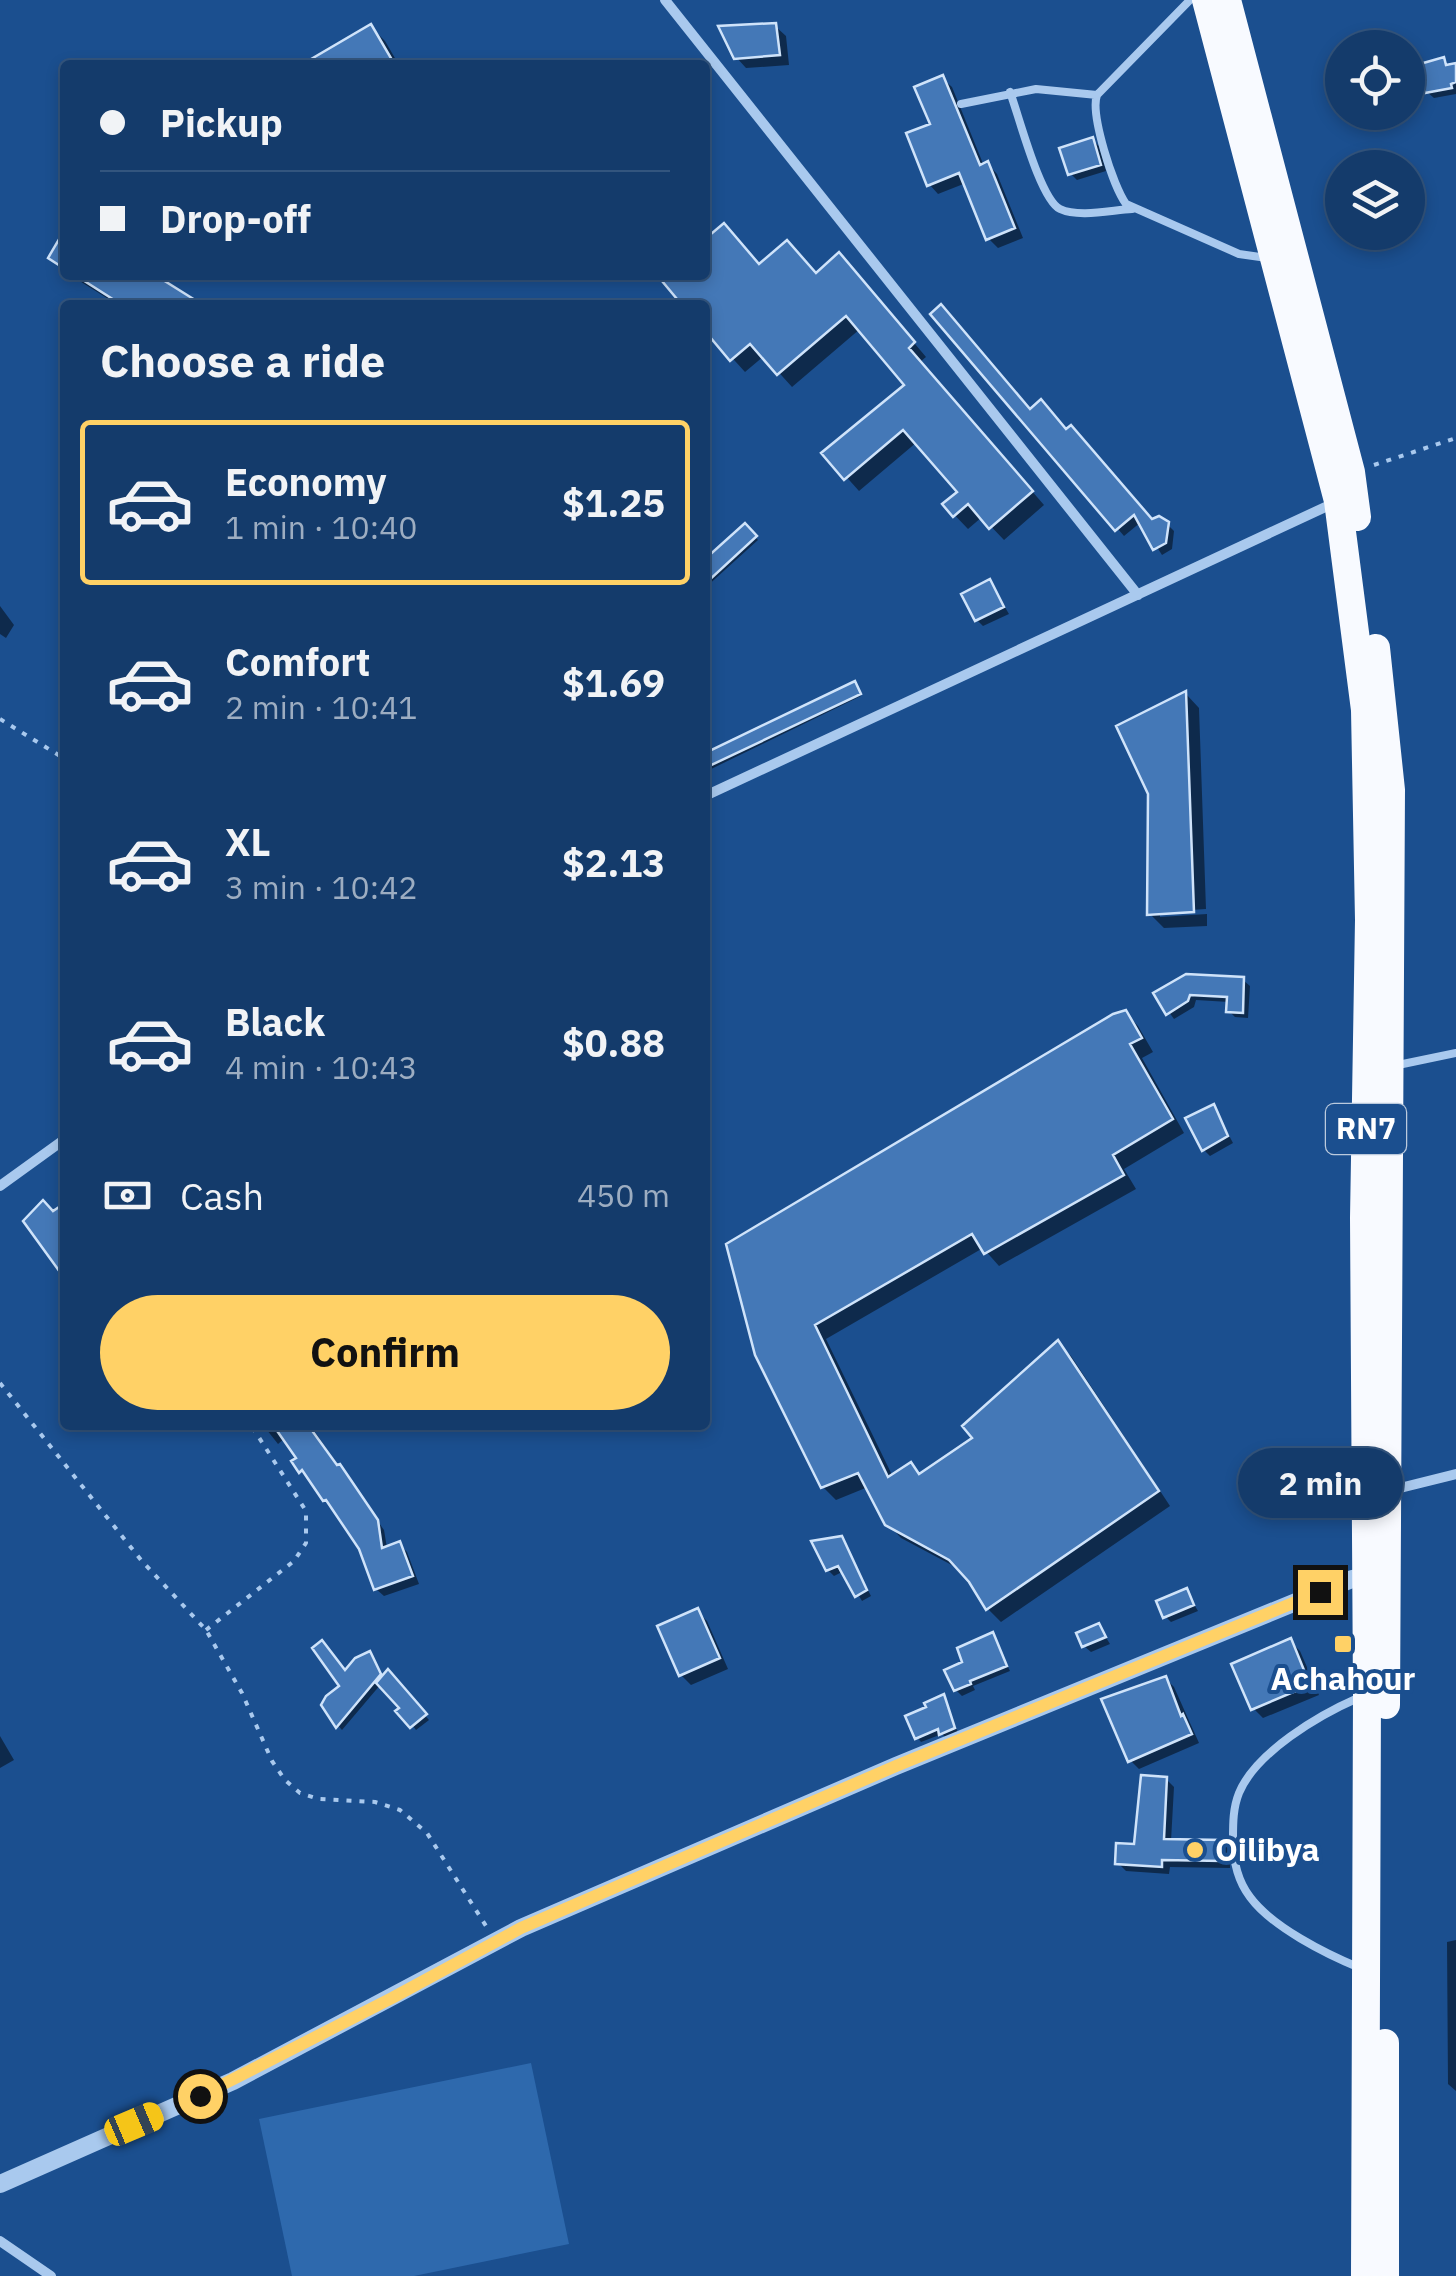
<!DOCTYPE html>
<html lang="en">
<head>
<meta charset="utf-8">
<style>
  body { margin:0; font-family:"IBM Plex Sans",sans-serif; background:#214673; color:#f1f3f6; height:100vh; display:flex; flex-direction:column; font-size:38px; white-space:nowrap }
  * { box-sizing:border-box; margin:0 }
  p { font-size:32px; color:#9dadc1 }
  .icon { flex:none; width:55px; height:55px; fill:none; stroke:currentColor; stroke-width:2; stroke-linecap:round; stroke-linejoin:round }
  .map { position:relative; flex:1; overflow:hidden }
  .panel { position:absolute; left:60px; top:300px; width:650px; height:1130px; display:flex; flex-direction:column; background:#143b6b; border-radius:10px; box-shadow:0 5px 15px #0003,0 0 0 2px #33557e }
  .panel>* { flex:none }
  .top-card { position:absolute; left:60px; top:60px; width:650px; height:220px; border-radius:10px; box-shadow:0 5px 15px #0003,0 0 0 2px #33557e; display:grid; align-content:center; height:220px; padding:0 40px; background:#143b6b }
  .tools { position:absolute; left:1325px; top:30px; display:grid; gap:20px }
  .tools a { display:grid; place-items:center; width:100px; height:100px; border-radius:50%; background:#143b6b; box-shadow:0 5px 15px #0003,0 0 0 2px #33557e; font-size:50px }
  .end { position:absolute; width:45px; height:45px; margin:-22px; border:12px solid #ffd166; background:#111; box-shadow:0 0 0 5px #111 }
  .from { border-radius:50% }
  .bubble { position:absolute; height:70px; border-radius:35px; background:#143b6b; box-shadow:0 5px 15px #0003,0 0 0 2px #33557e; font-size:32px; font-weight:700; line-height:70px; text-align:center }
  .car { position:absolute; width:30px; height:60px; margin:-30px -15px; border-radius:12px; box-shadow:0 0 8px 2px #0007; background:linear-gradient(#f5c518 24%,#345 0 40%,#f5c518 0 76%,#345 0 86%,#f5c518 0) }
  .top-card b { display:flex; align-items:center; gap:35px; height:95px; font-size:38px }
  .top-card b+b { border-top:2px solid #33557e }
  .top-card i { width:25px; height:25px; background:#f1f3f6 }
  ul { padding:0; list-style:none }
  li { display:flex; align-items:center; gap:30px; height:165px; margin:0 20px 15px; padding:0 20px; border:5px solid transparent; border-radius:10px }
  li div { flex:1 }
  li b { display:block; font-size:38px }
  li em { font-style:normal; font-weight:700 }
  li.selected { border-color:#ffd166 }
  li>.icon { width:90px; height:90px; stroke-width:1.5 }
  h2 { padding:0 40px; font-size:45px; line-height:120px }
  .pay { display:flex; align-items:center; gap:25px; height:110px; padding:0 40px; font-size:38px }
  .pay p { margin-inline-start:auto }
  .action { display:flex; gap:20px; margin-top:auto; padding:20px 40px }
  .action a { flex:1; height:115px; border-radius:60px; background:#ffd166; color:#111; font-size:40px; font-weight:700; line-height:115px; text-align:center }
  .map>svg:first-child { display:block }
  .green { fill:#2e69ad }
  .shadow { fill:#0007 }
  .building { fill:#4478b7; stroke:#cfe3fa; stroke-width:2.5 }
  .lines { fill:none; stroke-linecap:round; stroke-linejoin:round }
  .path { stroke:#a9c9ee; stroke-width:4; stroke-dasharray:5 8; stroke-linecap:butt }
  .service { stroke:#a9c9ee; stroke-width:8 }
  .minor { stroke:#a9c9ee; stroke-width:10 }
  .tertiary { stroke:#a9c9ee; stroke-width:18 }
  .trunk { stroke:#f8faff; stroke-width:28 }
  .route { stroke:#ffd166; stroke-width:12 }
  .poi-dot { fill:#ffd166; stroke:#1b4f8f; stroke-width:4 }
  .labels { text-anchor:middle; stroke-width:8; stroke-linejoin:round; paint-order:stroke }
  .shield { fill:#1b4f8f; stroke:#bbcadd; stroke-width:2.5 }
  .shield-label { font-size:30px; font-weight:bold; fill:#fff }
  .poi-label { font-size:32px; font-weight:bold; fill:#fff; stroke:#1b4f8f }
</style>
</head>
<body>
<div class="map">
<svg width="1456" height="2276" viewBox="0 0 1456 2276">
  <rect width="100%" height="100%" fill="#1b4f8f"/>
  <path class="green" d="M531 2063 569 2244 414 2276H292L259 2119Z"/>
  <path class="shadow" d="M775 26 786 36 789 65 746 68 736 57Z
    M371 27 385 41 399 65H306Z
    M1443 60 1456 72V94L1434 98 1427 92Z
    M942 78 952 87 984 166 988 164 997 174 1023 238 998 248 988 238 966 183 938 194 929 184 933 125Z
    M1092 140 1099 146 1106 171 1077 180 1071 174Z
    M705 242 760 266 817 275 852 269 926 357 920 362 1044 505 1004 540 982 517 968 529 945 505 960 492 917 442 859 491 825 453 907 385 860 329 792 387 764 356 745 372 705 328V305H686L667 275H705Z
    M70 275H150L198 305H118Z
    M933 314 1030 411 1067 432 1153 522 1167 524 1174 531 1172 549 1162 555 1141 522 1124 536Z
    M745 526 758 540 705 588V562Z
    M990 582 1009 614 983 626 977 620Z
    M0 606 14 625 6 638 0 634Z
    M856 686 861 696 705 772V756Z
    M1186 694 1199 708 1206 909 1160 912V917L1207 914V926L1164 928 1150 914Z
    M1243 980 1250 986 1248 1018 1235 1017 1229 1011V1002L1196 1000 1194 1007 1174 1019 1156 994Z
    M1125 1012 1138 1026 1153 1052 1142 1058 1184 1133 1124 1169 1136 1189 999 1266 983 1248 826 1339 893 1477 910 1465 921 1476 976 1438 1058 1343 1071 1356 1170 1506 1001 1622 988 1609 963 1571 901 1538 887 1523 868 1487 836 1500 823 1487 757 1354Z
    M1214 1107 1233 1143 1210 1156 1204 1150Z
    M263 1425H310L384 1530 387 1548 399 1544 407 1552 419 1584 384 1596 376 1589 361 1548 333 1507 301 1471 299 1458 285 1438 278 1444Z
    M841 1539 871 1596 862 1601 844 1571 834 1576 828 1570Z
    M1186 1591 1198 1611 1171 1622 1165 1616Z
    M697 1611 707 1621 728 1669 691 1685 681 1675Z
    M1099 1626 1110 1644 1091 1652 1084 1646Z
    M992 1635 1010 1671 973 1686 975 1690 962 1696 956 1690 966 1663Z
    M1290 1641 1300 1651 1319 1695 1263 1718 1253 1708Z
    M373 1658 384 1679 389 1673 429 1720 416 1730 381 1684 342 1730 328 1714 343 1686 345 1673Z
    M1166 1679 1174 1687 1199 1743 1139 1769 1130 1760Z
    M944 1697 958 1733 946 1738 942 1734 921 1742 917 1737Z
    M0 1736 14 1760 0 1768Z
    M1166 1779 1174 1787 1171 1841 1222 1842 1230 1850V1868L1170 1867 1169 1874 1126 1871 1118 1863 1136 1847Z
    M1456 1940V2091L1448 2084 1447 1942Z"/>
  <path class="building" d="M776 23 780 55 734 59 718 26Z
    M371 24 395 65H301Z
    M1444 57 1446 65 1456 63V82L1451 84 1452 88 1425 93 1420 64Z
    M943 75 980 165 988 161 1015 228 986 240 959 173 927 186 906 133 930 124 914 87Z
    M1093 137 1101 165 1068 175 1059 148Z
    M724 223 759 264 787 240 816 273 839 252 915 342 909 348 1033 491 989 529 968 504 953 517 942 504 957 492 903 430 844 480 821 453 904 385 846 316 777 375 750 344 730 361 705 331V305H682L657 275H705V239Z
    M65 229V269L48 258Z
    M75 275H155L203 305H122Z
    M941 304 1030 409 1041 399 1066 429 1071 425 1152 519 1159 516 1169 522 1166 543 1153 550 1134 515 1115 531 930 314Z
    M745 523 757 536 705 584V559Z
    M990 579 1004 607 975 621 961 594Z
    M855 681 861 694 705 768V753Z
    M1186 691 1194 912 1147 915 1148 794 1116 726Z
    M1186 974 1244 977 1243 1013 1226 1012 1227 997 1190 995 1188 1001 1166 1015 1153 993Z
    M1126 1010 1142 1038 1130 1044 1173 1119 1113 1155 1124 1175 984 1254 972 1234 815 1325 888 1477 911 1462 919 1474 972 1438 962 1426 1058 1340 1159 1491 986 1610 969 1582 949 1560 885 1525 858 1473 821 1488 755 1355 726 1244 1113 1014Z
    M1214 1104 1228 1136 1202 1151 1185 1118Z
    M43 1200 53 1211 65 1203V1279L23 1221Z
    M273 1425H308L337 1465 340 1464 378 1520 382 1548 400 1541 413 1576 374 1590 359 1549 326 1500 323 1501 302 1470 299 1473 291 1461 296 1458Z
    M842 1536 867 1590 855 1597 838 1566 826 1571 811 1541Z
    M1187 1588 1194 1605 1163 1618 1156 1601Z
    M698 1608 720 1658 679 1676 657 1626Z
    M1099 1623 1106 1637 1082 1647 1076 1633Z
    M993 1632 1007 1666 970 1681 971 1684 954 1691 944 1670 962 1662 957 1648Z
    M1291 1638 1310 1685 1251 1710 1231 1664Z
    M322 1640 345 1670 355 1658 370 1651 381 1674 336 1728 321 1705 326 1696 339 1686 312 1648Z
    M388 1669 427 1714 410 1728 395 1711 399 1708 376 1683Z
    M1166 1676 1181 1716 1183 1714 1192 1734 1128 1762 1101 1699Z
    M944 1694 955 1728 939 1735 938 1729 915 1739 905 1716 926 1707 924 1703Z
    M1141 1775 1167 1777 1164 1839 1224 1840 1223 1861 1162 1860V1867L1115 1864 1116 1843 1134 1844Z"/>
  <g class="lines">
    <path class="path" d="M1374 465 1456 438
      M0 719 65 759
      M0 1383 141 1560 206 1630 242 1693 272 1761 285 1780 300 1793 319 1799 375 1802 400 1810 427 1833 486 1926
      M206 1630 294 1561 306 1543V1511L251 1425"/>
    <path class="service" d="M1190 0 1097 95C1090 114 1113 186 1126 204L1239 254 1267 258
      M1010 92C1019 116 1040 199 1060 209 1079 218 1112 210 1132 209
      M961 104 1036 89 1097 95
      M1398 1065 1456 1053
      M1358 1698C1319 1715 1256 1752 1239 1793 1233 1808 1233 1823 1233 1839 1233 1860 1237 1880 1250 1897 1272 1927 1326 1954 1360 1968"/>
    <path class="minor" d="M665 0 1138 595
      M705 796 1334 503
      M0 1186 65 1139
      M1392 1490 1456 1474
      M0 2241 51 2276"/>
    <path class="tertiary" d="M0 2184 233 2081 521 1928 896 1766 1352 1579 1376 1574"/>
    <path class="trunk" d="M1206 0 1338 501 1365 710 1369 920 1364 1218 1367 1694 1365 2276
      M1227 0 1351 472 1357 517
      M1376 648 1391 790 1386 1705
      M1385 2276V2043"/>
  </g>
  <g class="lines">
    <path class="route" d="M200 2096 392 1998 521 1928 896 1766 1320 1592"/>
  </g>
  <g class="poi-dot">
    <rect x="1333" y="1634" width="20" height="20" rx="5"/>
    <circle cx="1195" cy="1850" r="10"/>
  </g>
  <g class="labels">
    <rect class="shield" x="1326" y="1104" width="80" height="50" rx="8"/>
    <g class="shield-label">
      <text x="1366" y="1139">RN7</text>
    </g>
    <g class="poi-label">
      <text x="1343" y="1690">Achahour</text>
      <text x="1215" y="1861" text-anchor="start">Oilibya</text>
    </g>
  </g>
</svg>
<div class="tools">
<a><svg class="icon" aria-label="locate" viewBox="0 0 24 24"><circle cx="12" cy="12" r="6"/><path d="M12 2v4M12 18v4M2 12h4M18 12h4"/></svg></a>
<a><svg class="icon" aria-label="layers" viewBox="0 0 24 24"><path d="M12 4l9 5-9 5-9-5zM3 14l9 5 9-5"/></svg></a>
</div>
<i class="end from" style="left:200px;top:2096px"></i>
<i class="end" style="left:1320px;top:1592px"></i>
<div class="bubble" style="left:1238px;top:1448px;width:165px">2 min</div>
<i class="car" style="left:134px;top:2124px;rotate:67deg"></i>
<div class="top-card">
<b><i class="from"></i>Pickup</b>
<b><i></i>Drop-off</b>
</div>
<section class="panel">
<h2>Choose a ride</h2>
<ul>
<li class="selected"><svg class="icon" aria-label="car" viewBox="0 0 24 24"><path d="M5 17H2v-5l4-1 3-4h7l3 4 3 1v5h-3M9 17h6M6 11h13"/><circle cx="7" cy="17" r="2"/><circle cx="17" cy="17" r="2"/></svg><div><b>Economy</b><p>1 min · 10:40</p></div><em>$1.25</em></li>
<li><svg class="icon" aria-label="car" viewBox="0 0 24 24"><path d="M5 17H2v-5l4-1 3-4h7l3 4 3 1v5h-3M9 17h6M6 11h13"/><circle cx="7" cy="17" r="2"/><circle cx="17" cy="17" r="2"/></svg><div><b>Comfort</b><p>2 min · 10:41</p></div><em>$1.69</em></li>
<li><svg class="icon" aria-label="car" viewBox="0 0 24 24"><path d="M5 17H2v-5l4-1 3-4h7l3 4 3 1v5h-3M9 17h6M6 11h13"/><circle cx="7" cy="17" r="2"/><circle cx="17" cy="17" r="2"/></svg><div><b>XL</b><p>3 min · 10:42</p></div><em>$2.13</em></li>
<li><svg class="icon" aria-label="car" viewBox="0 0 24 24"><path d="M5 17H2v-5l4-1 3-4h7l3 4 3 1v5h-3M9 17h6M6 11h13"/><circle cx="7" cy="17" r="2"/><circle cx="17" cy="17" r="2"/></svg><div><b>Black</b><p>4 min · 10:43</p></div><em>$0.88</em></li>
</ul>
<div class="pay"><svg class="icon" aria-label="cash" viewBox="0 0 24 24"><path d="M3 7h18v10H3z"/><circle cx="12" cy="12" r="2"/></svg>Cash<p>450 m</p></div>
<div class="action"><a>Confirm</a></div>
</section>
</div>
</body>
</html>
